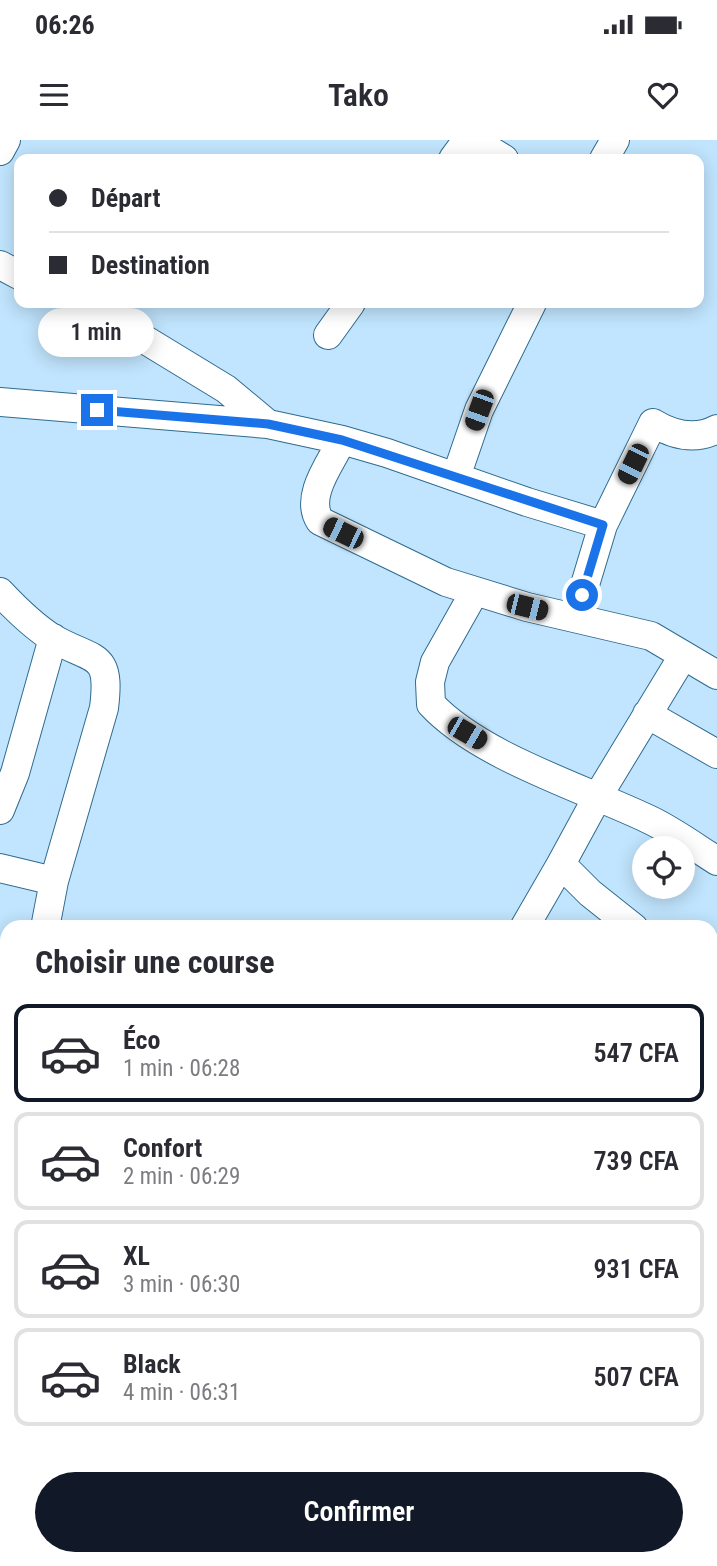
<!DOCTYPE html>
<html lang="fr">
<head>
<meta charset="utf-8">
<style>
  body { margin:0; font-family:"Roboto Condensed",sans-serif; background:#f7f7f7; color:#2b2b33; height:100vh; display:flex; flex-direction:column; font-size:26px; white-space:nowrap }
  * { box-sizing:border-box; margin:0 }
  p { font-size:23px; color:#7c7c81 }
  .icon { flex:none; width:38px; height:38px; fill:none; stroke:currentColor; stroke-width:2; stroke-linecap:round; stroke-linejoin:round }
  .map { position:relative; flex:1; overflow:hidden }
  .drawer { position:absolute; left:0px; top:780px; width:718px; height:646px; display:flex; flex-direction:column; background:#fff; border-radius:21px 21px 0 0; box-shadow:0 4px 18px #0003 }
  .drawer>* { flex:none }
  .guide { position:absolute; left:14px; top:14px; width:690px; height:154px; border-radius:14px; box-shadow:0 4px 18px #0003; display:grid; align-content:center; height:154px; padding:0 35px; background:#fff }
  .tools { position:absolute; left:632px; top:696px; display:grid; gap:14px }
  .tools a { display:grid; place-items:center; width:63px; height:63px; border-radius:50%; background:#fff; box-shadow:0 4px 18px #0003; font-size:35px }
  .end { position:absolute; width:32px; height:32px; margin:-16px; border:9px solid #1a73e8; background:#fff; box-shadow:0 0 0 4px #fff }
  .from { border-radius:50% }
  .bubble { position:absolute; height:49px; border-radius:24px; background:#fff; box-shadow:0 4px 18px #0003; font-size:23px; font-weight:600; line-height:49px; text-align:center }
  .car { position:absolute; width:21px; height:42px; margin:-21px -10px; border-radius:9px; box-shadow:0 0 5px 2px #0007; background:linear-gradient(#222 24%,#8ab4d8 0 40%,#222 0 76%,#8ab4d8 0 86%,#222 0) }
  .guide b { display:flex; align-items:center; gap:24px; height:66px; font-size:26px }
  .guide b+b { border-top:2px solid #e1e1e2 }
  .guide i { width:18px; height:18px; background:#2b2b33 }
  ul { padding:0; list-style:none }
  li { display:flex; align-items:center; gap:21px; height:98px; margin:0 14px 10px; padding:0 21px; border:4px solid #e1e1e2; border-radius:14px }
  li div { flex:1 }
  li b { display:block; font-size:26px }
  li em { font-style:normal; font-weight:600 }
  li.current { border-color:#111827 }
  li>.icon { width:63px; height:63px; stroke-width:1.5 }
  h2 { padding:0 35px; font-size:32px; line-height:84px }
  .primary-button { display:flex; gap:14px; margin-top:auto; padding:14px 35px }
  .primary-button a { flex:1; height:80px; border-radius:42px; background:#111827; color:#fff; font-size:28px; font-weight:600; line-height:80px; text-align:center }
  .status { display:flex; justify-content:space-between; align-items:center; height:49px; padding:0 35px; background:#fff; direction:ltr }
  .status svg { height:19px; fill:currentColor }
  header { display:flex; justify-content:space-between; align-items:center; height:91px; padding:0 35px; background:#fff; font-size:32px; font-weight:600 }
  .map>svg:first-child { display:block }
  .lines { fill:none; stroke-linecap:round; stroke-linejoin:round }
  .minor-casing { stroke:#2f6b8f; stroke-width:30 }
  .minor { stroke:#fff; stroke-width:28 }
  .route { stroke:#1a73e8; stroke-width:9 }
</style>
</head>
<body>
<div class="status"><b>06:26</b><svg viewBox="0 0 49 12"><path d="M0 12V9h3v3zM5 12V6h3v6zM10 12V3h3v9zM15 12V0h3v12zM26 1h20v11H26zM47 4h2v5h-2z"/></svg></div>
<header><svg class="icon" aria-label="menu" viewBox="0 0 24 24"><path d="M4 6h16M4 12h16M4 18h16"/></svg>Tako<svg class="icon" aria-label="heart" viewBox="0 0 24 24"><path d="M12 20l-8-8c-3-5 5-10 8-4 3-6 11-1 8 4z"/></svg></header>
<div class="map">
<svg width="717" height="1426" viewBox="0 0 717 1426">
  <rect width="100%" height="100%" fill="#c1e5fe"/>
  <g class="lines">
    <g class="minor-casing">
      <path id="minor" d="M473 0 504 19
        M0 11 6 0
        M453 19 467 0
        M604 19 615 0
        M0 125 19 135
        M74 163 134 193 226 249 268 284
        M328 195 351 163
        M0 262 268 284 342 300 387 313 527 362 603 385
        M342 300C331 323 304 356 320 381L446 442 527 467 651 496 717 535
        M456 337 479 270 532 163
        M475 451 435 522 430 542 431 564C479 616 583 648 648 679 672 690 695 707 717 721
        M0 452C16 469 34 487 54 499 95 522 111 511 104 568L54 741 45 788
        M575 478 603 385 653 283C673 295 695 301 717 289
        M647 574 717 614
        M0 670 15 633 53 498
        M0 728 54 741
        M524 788 561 724
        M634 788 590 753 561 724 598 656 683 516
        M710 826 717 829
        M710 912 717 915
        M0 923 7 905
        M0 963H7
        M710 1038H717
        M0 1130 7 1128
        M0 1239 7 1237
        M706 1426 717 1413"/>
    </g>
    <use href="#minor" class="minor"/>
  </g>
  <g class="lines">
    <path class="route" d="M97 270 268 284 342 300 603 385 582 455"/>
  </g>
</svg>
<div class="tools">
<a><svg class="icon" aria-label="locate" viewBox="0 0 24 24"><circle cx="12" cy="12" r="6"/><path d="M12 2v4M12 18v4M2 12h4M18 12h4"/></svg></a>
</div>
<i class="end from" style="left:582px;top:455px"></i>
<i class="end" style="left:97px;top:270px"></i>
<div class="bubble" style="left:38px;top:168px;width:116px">1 min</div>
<i class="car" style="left:479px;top:270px;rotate:200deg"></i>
<i class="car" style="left:633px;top:324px;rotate:206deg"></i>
<i class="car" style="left:343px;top:393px;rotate:296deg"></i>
<i class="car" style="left:527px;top:467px;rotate:104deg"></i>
<i class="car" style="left:467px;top:593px;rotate:120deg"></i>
<div class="guide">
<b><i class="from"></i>Départ</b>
<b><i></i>Destination</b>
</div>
<section class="drawer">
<h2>Choisir une course</h2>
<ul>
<li class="current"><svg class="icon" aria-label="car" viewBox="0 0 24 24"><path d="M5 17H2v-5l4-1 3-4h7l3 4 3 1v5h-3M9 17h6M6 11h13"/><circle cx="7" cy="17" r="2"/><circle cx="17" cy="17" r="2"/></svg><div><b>Éco</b><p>1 min · 06:28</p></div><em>547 CFA</em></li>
<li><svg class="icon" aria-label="car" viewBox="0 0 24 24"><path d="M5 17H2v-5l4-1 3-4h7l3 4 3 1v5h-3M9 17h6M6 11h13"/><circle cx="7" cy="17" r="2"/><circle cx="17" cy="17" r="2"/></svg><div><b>Confort</b><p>2 min · 06:29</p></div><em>739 CFA</em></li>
<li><svg class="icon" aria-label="car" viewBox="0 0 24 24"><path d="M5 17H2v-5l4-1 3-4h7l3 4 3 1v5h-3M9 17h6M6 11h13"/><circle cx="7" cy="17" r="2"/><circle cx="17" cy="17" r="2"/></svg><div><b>XL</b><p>3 min · 06:30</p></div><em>931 CFA</em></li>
<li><svg class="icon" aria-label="car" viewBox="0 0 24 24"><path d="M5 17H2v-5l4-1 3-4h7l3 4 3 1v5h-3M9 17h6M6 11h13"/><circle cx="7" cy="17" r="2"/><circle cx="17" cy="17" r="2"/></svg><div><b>Black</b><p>4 min · 06:31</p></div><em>507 CFA</em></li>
</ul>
<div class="primary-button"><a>Confirmer</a></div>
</section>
</div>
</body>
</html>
